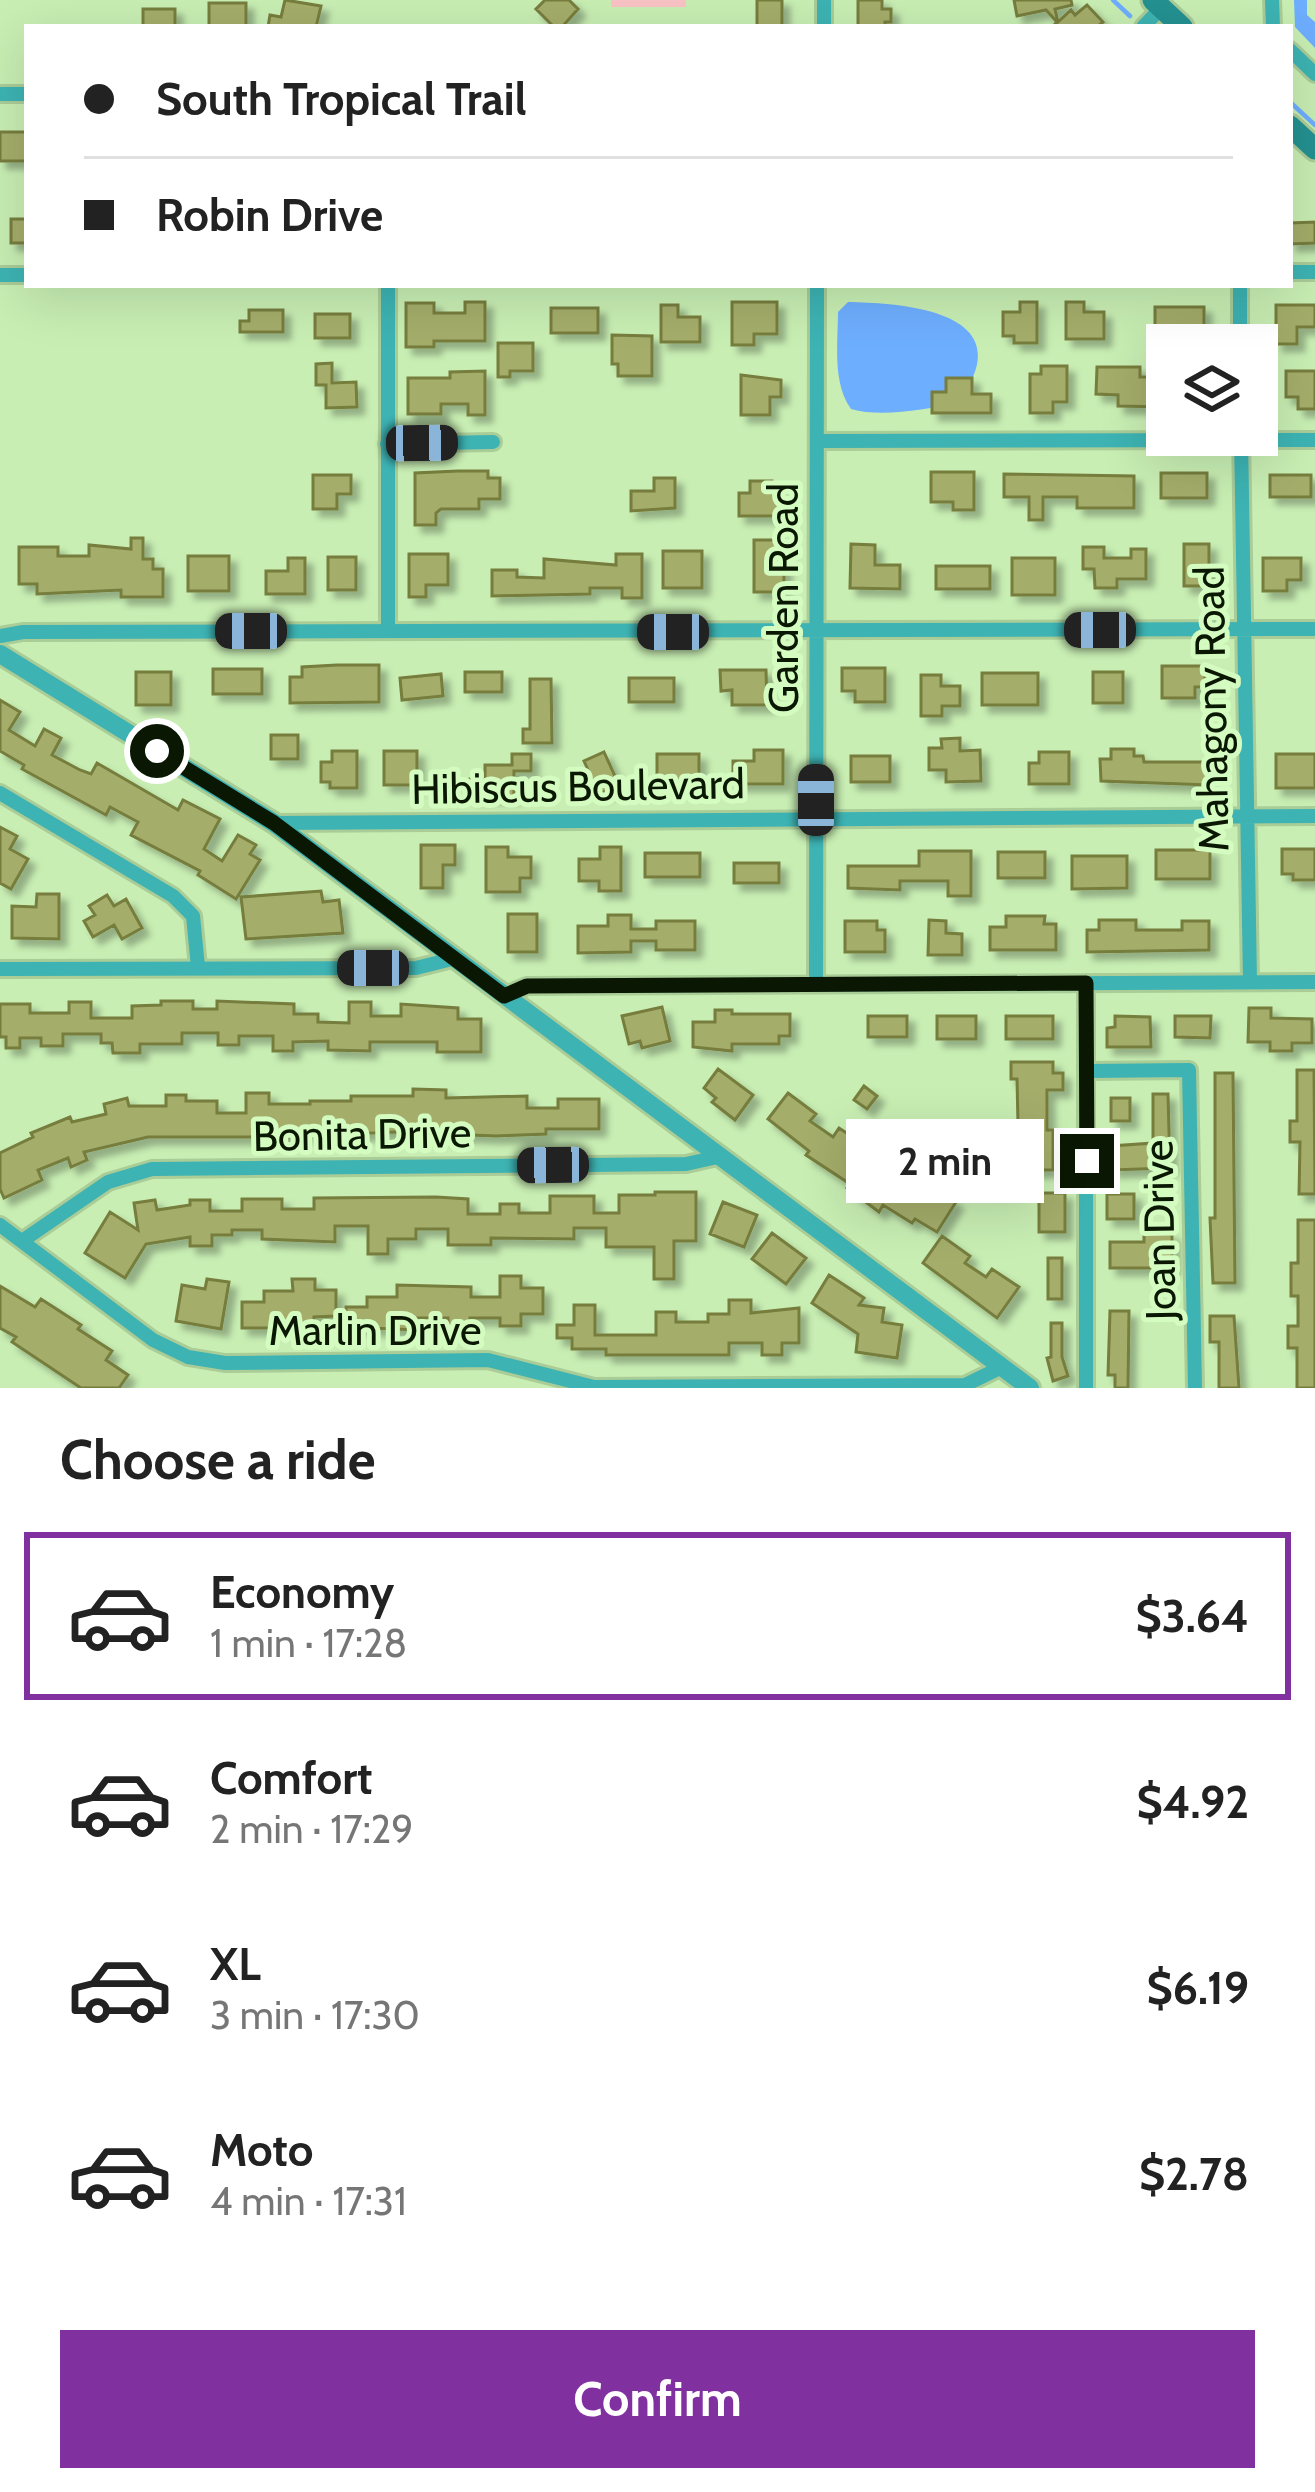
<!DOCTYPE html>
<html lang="en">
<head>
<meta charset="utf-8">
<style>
  body { margin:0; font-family:Cabin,sans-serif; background:#f6f6f6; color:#222; height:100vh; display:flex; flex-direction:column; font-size:45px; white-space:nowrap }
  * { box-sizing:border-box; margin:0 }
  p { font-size:39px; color:#767676 }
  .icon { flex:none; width:66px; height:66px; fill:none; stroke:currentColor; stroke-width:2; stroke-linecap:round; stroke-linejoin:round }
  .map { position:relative; height:1388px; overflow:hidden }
  .details { display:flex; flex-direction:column; background:#fff; flex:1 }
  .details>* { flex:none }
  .hud { position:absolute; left:24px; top:24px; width:1269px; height:264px; border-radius:0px; box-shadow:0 12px 48px #0002; display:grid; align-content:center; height:264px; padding:0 60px; background:#fff }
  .fabs { position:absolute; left:1146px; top:324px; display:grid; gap:24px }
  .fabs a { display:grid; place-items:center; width:132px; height:132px; border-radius:0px; background:#fff; box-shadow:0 12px 48px #0002; font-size:60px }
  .end { position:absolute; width:54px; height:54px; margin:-27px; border:15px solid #0a1803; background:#fff; box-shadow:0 0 0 6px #fff }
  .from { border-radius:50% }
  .bubble { position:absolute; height:84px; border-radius:0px; background:#fff; box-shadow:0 12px 48px #0002; font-size:39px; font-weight:700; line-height:84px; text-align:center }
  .car { position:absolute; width:36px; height:72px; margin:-36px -18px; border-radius:15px; box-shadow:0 0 9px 3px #0007; background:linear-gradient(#222 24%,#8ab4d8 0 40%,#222 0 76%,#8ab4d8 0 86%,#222 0) }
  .hud b { display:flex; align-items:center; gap:42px; height:114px; font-size:45px }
  .hud b+b { border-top:3px solid #e0e0e0 }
  .hud i { width:30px; height:30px; background:#222 }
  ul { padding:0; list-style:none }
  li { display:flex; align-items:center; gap:36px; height:168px; margin:0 24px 18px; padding:0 36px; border:6px solid transparent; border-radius:0px }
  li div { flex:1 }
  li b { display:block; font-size:45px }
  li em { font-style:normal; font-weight:700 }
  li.current { border-color:#8130a0 }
  li>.icon { width:108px; height:108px; stroke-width:1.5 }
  h2 { padding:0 60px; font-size:54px; line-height:144px }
  .button { display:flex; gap:24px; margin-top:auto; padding:24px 60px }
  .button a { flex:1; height:138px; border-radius:0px; background:#8130a0; color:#fff; font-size:48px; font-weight:700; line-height:138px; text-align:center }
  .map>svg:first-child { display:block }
  .green { fill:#f9c3c6 }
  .water { fill:#6eaefe }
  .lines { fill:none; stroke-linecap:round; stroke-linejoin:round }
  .stream { stroke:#6eaefe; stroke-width:4.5 }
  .building { fill:#a4ad6b; stroke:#767d3d; stroke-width:3; filter:url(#shadow) }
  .minor-casing { stroke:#aacc97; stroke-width:20 }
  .tertiary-casing { stroke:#aacc97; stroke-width:24 }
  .secondary-casing { stroke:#aacc97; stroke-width:27 }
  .minor { stroke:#3db3b3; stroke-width:14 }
  .tertiary { stroke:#3db3b3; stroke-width:18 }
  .secondary { stroke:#249191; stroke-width:21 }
  .route { stroke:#0a1803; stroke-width:15 }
  .labels { text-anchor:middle; stroke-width:10; stroke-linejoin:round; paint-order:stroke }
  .street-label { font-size:42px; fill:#0a1803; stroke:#d4fbc0 }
</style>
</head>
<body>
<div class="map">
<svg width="1315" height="1388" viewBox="0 0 1315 1388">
  <defs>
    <filter id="shadow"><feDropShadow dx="7" dy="7" stdDeviation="3" flood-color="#0004"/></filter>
  </defs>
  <rect width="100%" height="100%" fill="#c8eeb3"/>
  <path class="green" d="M611 0H686V7H611Z"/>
  <path class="water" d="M1294 0H1307V15L1315 22V48L1295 27Z
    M848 302C911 303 1025 314 957 403 926 409 882 418 851 409 832 383 838 342 838 312Z"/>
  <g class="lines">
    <path class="stream" d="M1113 0 1130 16
      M1290 102 1315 125"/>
  </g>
  <path class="building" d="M285 0 321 6 316 27H268L270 15 281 17Z
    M545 0H569L578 9 562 27H554L536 9Z
    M757 0H782V27H757Z
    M858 0H882V9H891V22H885V27H858Z
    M1014 0H1071L1072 5 1055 9 1058 22 1071 10 1075 15 1087 5 1103 22 1097 27H1052L1057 22 1046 10 1017 16Z
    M209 3H246V27H209Z
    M143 9H175V27H143Z
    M0 132H27V161H0Z
    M11 219H27V243H11Z
    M1315 222V243L1290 244V223Z
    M465 302H485V341H434V347H406V303H434V313H465Z
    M732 302H777V334H754V345H732Z
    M1020 302H1037V343H1014V336H1003V312H1020Z
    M1066 302H1084V312H1104V339H1066Z
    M661 305H678V317H700V342H661Z
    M1276 305H1315V327H1297V344H1276Z
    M1155 307H1204V330H1215V345L1177 341V330H1155Z
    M551 308H598V333H551Z
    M249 310H283V332H240V321H249Z
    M315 314H350V338H315Z
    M612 335 652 336V376H618V364H612Z
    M498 343H533V371H510V377H498Z
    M332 363V383L356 382 357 407 326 408V385H316V364Z
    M1041 366H1067V402H1053V413H1030V374H1041Z
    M1097 367H1140V377H1167V407L1118 406V395L1096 394Z
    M485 371V415H468V404H441V414H408V378H450V372Z
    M1286 371H1315V409H1298V397H1286Z
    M741 375 781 380V397H770V415H741Z
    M946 378H972V394H991V413H932V392H946Z
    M458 471H488V478H500V499H479V509H441L436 513V525H415V473Z
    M931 472H974V510H953V502H931Z
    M1161 473H1207V498H1161Z
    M1004 474 1134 476V508H1077V497H1043V520H1029V497H1004Z
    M313 475H351V494H337V509H313Z
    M1270 475H1311V497H1270Z
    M654 478H675V508L631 511V491H654Z
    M750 481H772V493H783V516H739V493H750Z
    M131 538H143V559H153V569H163V597H121V590L37 594V584H19V547H58V556H89V545L131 549Z
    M754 540H784V592H754Z
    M851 544 875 545V565H900V589L850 588Z
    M1184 544H1209V586H1184Z
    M1083 547H1104V558H1131V549H1146V579H1117V588H1095L1094 569H1083Z
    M663 551H702V588H663Z
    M409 554H448V585H426V597H409Z
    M616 554H642V598H622V588H590V594L492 596V570H517V577L544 578V559L616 565Z
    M188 556H229V591H188Z
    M328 557H356V590H328Z
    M288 558H305V594H266V571H288Z
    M1012 558H1055V595H1012Z
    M1263 558H1301V580H1287V591H1263Z
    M936 566H990V589H936Z
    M337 665H379V702L290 703V677H302V667Z
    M1162 666H1205V687H1195V698H1162Z
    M842 668H885V702H855V691H842Z
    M213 669H262V694H213Z
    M720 670H766L767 705H732V690L721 691Z
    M136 672H171V705H136Z
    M465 672H502V692H465Z
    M1093 672H1123V703H1093Z
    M982 673H1038V705H982Z
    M441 674 443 696 402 700 400 678Z
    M921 675H941V686H960V706H942V716H921Z
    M629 678H674V702H629Z
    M530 679H551L552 743H523V729H530Z
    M0 700 20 712 9 730 35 746 44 729 61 738 52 755 80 770 91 774 97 763 178 810 183 800 220 819 204 849 222 861 238 835 256 845 250 854 260 860 236 899 198 875 200 871 131 835 138 822 110 807 106 815 22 769 24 765 0 751Z
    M271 735H298V759H271Z
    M960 738V751L980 750 981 781 946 782V770H929V748H942L941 739Z
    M1111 749H1134V756H1143L1144 762H1209V785L1101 781 1100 759H1111Z
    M754 750H783V784H733V761H754Z
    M332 751H357V788H330V782H321V762H332Z
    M384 751H417V785H384Z
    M604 752 619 785 599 794 584 761Z
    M1039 752H1069V784H1029V763H1039Z
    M512 754H531V771H514V796H470V779H485V765H512Z
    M657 754H699V782H657Z
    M1276 754H1315V788H1276Z
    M851 756H890V782H851Z
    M0 827 17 836 10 849 28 859 11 889 0 883Z
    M421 845H455V865H443V888H421Z
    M486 847H508V857H531V878H520V892H486Z
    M600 847H621V891H599V881H579V859H600Z
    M1282 849H1315V880H1293V874H1282Z
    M1156 850H1210V879H1156Z
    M919 851H971V896H948V881H900V890L848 888V866H919Z
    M998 852H1045V878H998Z
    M645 853H700V877H645Z
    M1072 856H1127V888L1072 889Z
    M734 863H779V883H734Z
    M321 891 323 902 339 900 343 933 246 939 241 897Z
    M37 894H59V939L12 938V906L36 907Z
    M107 895 114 906 126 899 142 928 122 939 114 925 93 937 84 921 95 915 89 906Z
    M508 914H537V952H508Z
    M608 915H631V929H656V921H695V950H656V941H631V952L578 953V926H608Z
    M1006 916H1045L1044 924H1056V950H990V927H1006Z
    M929 920 946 921V933L962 934V955H928Z
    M1099 920H1136V930H1182V921H1209V950L1087 952V930H1099Z
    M845 921H877V930H885V952H845Z
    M161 1001H193V1009H217V1001L294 1004V1014H318V1022L349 1023V1002H371V1016H401V1004L458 1008V1019H481V1052H437V1042H370V1051L328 1050V1041L293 1042V1051H273V1036H239V1045H218V1033H182V1044H140V1053H113L112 1043H101V1034H63V1046H41V1038H20V1048H6V1037H0V1004H30V1013H69V1002H91V1018H132V1006L161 1005Z
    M662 1007 670 1041 642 1048 640 1041 629 1044 622 1016Z
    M1249 1008H1271V1018L1312 1019V1043H1292V1051H1270V1042H1248Z
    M715 1010H732V1014H790V1036H779V1044H732V1051L693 1047V1022H715Z
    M868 1016H907V1037H868Z
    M937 1016H976V1039H937Z
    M1006 1016H1053V1039H1006Z
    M1115 1016 1150 1017 1151 1047H1107V1028L1115 1027Z
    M1175 1016H1211L1210 1038 1175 1037Z
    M1011 1062H1053V1073H1063V1090H1047V1130H1053V1170H1019L1017 1079H1011Z
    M718 1069 753 1095 735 1120 712 1102 716 1098 704 1088Z
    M1297 1070H1314L1315 1194H1299L1300 1142H1290V1121H1297Z
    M1215 1073H1233L1235 1283H1213L1210 1218H1215Z
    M864 1086 877 1096 867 1109 854 1100Z
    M413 1089 446 1090V1098L527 1096V1108H558V1099H599V1129H546V1134L496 1136 393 1132 292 1137H148L84 1152 87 1160 71 1167 68 1158 38 1170 42 1180 4 1198 0 1189V1153L33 1137 31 1133 70 1117 72 1122 106 1114 104 1104 127 1098 129 1106H166V1095H186V1101H217V1113H246V1093H269V1104H310V1101H351V1096H413Z
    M788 1093 816 1114 810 1121 833 1137 839 1128 865 1145 862 1151 911 1187 917 1178 956 1202 937 1232 915 1219 912 1223 883 1205 879 1212 847 1188 850 1184 806 1155 809 1151 768 1119Z
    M1153 1094H1168L1170 1168 1111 1170V1146L1153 1143Z
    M1111 1098H1130V1121H1111Z
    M655 1192H696V1241H674V1279H654V1247H606V1228H574V1239L491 1238V1245H448V1229H416V1239H388V1254H368V1226H335V1242L262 1239V1230H232V1235H212V1246H190V1237L146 1244 125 1278 85 1253 110 1212 138 1230 134 1203 155 1200 157 1210 190 1205V1200H210V1211H242V1199H282V1209H314V1198L436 1197 468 1199V1214H500V1204H519V1213H550V1196H594V1213H619V1195H655Z
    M1039 1193H1065V1232H1039Z
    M1107 1194H1134V1219H1107Z
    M723 1202 757 1215 744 1247 710 1234Z
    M1298 1220H1315V1388H1297V1348H1288V1326H1298V1296H1291V1263H1298Z
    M772 1233 806 1258 786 1284 752 1259Z
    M1144 1234H1172V1268H1110V1242H1144Z
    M942 1236 970 1256 965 1263 986 1277 992 1269 1019 1287 997 1318 923 1263Z
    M1048 1258H1062V1299H1048Z
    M829 1275 864 1298 859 1305 884 1308 882 1322 902 1325 897 1358 856 1352 858 1334 812 1303Z
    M500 1276H521V1288H543V1314H521V1326H500V1318H470V1330L448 1329V1318H418V1330L346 1327V1307H367V1297H397V1285L471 1287V1297H500Z
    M207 1279 229 1282 221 1329 176 1321 182 1285 205 1289Z
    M292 1279H315V1290H336V1316L314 1317V1328H242V1302H264V1291H293Z
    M0 1286 35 1307 41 1299 81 1325 78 1329 112 1351 106 1360 128 1375 119 1388H81L12 1342 16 1337 0 1328Z
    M729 1300H751V1313L799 1308V1343H782V1355H762V1343H729V1355H606V1349H572V1338H557V1325H574V1305H595V1335H656V1312H676V1322H708V1314H729Z
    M1110 1311H1129L1128 1388H1115V1375H1108Z
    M1210 1316H1234L1239 1388H1219V1342H1210Z
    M1051 1323H1062V1357L1068 1376 1053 1381 1047 1358 1051 1357Z"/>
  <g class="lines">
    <g class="minor-casing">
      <path id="minor" d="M824 0V27
        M1272 0 1273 27
        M1143 27 1161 8
        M1290 50 1315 74
        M0 94H27
        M1290 272H1315
        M0 275H27
        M1240 285V345
        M1241 435 1250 982
        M817 441 1315 440
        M387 444 493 442
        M388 631V285
        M0 636 23 632 1315 629
        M0 793 173 896 193 916 198 967
        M274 823 1315 816
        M0 969 416 968 456 958
        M1086 983V1388
        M816 984 817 285
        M504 996 527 986 1315 982
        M1087 1071 1189 1070 1195 1388
        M0 1225 153 1340 188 1357 225 1363 488 1360 594 1387 965 1385 1002 1367
        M22 1241 108 1182 152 1169 686 1164 722 1156"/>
    </g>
    <g class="tertiary-casing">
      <path id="tertiary" d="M0 654 274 823 1030 1388"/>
    </g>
    <g class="secondary-casing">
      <path id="secondary" d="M1153 0 1182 27
        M1290 126 1315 149"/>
    </g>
    <use href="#minor" class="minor"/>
    <use href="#tertiary" class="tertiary"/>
    <use href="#secondary" class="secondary"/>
  </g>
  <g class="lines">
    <path class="route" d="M157 751 274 823 504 996 527 986 1086 983 1087 1161"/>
  </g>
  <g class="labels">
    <g class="street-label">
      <text transform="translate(783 598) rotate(-90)" y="15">Garden Road</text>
      <text transform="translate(1211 709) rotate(-91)" y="15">Mahagony Road</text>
      <text transform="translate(578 786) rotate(-1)" y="15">Hibiscus Boulevard</text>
      <text transform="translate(362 1134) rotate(-1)" y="15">Bonita Drive</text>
      <text transform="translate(1159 1230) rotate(-91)" y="15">Joan Drive</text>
      <text x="375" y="1345">Marlin Drive</text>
    </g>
  </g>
</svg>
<div class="fabs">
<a><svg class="icon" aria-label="layers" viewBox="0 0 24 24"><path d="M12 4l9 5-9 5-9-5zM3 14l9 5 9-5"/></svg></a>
</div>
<i class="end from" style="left:157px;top:751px"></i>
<i class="end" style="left:1087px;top:1161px"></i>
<div class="bubble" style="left:846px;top:1119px;width:198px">2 min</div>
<i class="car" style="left:422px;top:443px;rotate:89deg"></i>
<i class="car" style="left:1100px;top:630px;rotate:270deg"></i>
<i class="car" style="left:251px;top:631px;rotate:270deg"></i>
<i class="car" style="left:673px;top:632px;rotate:270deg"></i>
<i class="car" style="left:816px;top:800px;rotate:0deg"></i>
<i class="car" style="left:373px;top:968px;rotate:270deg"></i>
<i class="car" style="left:553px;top:1165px;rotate:269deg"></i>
<div class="hud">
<b><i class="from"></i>South Tropical Trail</b>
<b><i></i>Robin Drive</b>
</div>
</div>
<section class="details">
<h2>Choose a ride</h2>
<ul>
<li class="current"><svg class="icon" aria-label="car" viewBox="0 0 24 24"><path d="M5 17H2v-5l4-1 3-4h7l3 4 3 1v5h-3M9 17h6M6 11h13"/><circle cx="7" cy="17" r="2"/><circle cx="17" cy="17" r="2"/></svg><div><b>Economy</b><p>1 min · 17:28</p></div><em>$3.64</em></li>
<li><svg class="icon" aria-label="car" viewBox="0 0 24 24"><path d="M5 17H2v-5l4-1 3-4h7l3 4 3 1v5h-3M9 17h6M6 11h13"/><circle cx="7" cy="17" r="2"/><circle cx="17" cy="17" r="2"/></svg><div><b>Comfort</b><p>2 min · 17:29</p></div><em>$4.92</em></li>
<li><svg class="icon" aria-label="car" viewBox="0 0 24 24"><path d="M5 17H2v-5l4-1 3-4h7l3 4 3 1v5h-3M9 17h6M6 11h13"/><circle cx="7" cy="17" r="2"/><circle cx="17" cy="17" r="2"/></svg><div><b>XL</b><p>3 min · 17:30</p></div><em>$6.19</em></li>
<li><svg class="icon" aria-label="car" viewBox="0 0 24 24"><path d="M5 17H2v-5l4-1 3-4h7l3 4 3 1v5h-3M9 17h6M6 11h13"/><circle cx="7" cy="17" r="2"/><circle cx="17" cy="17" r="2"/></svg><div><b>Moto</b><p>4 min · 17:31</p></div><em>$2.78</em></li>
</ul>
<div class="button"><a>Confirm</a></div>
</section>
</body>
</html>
